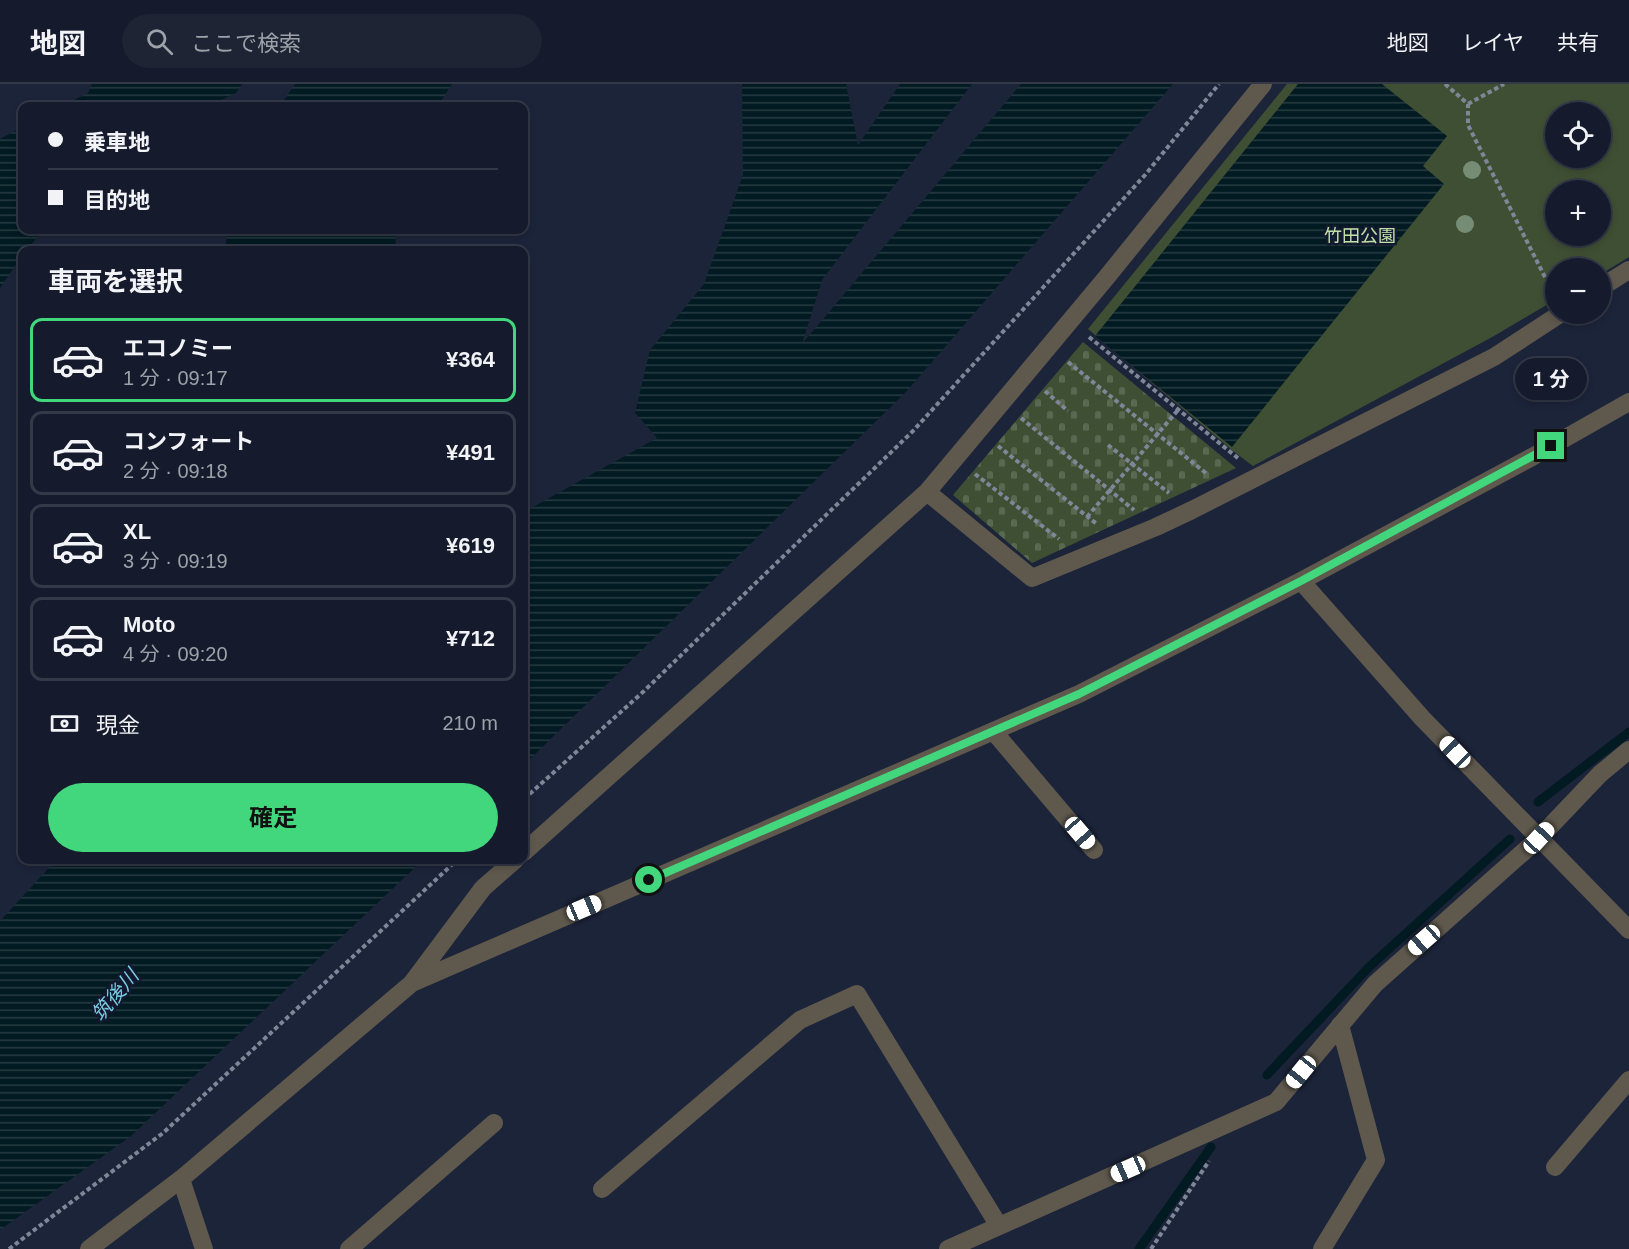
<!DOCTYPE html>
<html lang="ja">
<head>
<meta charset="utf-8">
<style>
  body { margin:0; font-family:Helvetica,"Noto Sans JP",sans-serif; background:#1e2434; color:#f1f3f6; height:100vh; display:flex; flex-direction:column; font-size:22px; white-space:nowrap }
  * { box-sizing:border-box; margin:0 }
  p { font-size:20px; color:#9da1a9 }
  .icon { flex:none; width:33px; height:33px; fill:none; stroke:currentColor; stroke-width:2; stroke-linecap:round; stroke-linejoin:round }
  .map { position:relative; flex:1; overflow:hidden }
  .side { position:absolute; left:18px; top:162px; width:510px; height:618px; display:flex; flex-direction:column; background:#151b2c; border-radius:12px; box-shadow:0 3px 9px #0003,0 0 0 2px #343948 }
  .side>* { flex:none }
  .top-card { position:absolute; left:18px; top:18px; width:510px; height:132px; border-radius:12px; box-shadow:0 3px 9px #0003,0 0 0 2px #343948; display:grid; align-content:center; height:132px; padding:0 30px; background:#151b2c }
  .tools { position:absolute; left:1545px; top:18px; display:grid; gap:12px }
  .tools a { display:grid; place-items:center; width:66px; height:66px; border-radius:50%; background:#151b2c; box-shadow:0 3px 9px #0003,0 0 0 2px #343948; font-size:30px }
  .end { position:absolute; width:27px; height:27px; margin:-14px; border:8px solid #42d77c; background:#111; box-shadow:0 0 0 3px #111 }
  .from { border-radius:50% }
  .bubble { position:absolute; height:42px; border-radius:21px; background:#151b2c; box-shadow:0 3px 9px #0003,0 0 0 2px #343948; font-size:20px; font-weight:700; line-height:42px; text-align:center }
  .car { position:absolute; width:18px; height:36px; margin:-18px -9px; border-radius:8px; box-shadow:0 0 4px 2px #0007; background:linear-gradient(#fff 24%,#345 0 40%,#fff 0 76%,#345 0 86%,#fff 0) }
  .top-card b { display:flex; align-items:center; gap:21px; height:57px; font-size:22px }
  .top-card b+b { border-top:2px solid #343948 }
  .top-card i { width:15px; height:15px; background:#f1f3f6 }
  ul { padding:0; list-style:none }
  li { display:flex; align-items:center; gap:18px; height:84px; margin:0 12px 9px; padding:0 18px; border:3px solid #343948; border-radius:12px }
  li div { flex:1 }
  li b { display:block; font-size:22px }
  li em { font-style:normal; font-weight:700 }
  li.on { border-color:#42d77c }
  li>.icon { width:54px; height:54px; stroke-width:1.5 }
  h2 { padding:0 30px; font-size:27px; line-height:72px }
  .pay { display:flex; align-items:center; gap:15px; height:66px; padding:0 30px; font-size:22px }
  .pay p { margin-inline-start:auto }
  .primary-button { display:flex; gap:12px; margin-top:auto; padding:12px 30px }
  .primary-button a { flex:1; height:69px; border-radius:36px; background:#42d77c; color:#111; font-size:24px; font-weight:700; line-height:69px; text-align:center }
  header { display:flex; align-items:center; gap:36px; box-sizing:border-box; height:84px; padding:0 30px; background:#151b2c; border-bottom:2px solid #343948 }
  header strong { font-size:28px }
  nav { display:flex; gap:33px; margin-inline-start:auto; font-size:21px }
  .search { width:420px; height:54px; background:#1e2434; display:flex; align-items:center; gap:15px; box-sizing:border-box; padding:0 21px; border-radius:33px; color:#9da1a9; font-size:22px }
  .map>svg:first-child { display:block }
  .green { fill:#3f4f33; fill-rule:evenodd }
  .cemetery { fill:url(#cemetery-stones) }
  .water { fill:url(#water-rules) }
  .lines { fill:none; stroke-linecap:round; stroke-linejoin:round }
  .stream { stroke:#021a21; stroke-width:9 }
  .path { stroke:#7f8698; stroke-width:4; stroke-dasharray:4.5 3; stroke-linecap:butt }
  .minor { stroke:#5e584d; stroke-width:18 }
  .tree { fill:#768c75 }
  .route { stroke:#42d77c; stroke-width:8 }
  .labels { text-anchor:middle; stroke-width:5; stroke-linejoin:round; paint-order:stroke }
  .park-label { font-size:18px; fill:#bfe1a6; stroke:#131a2f }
  .water-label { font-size:20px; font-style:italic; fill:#7bcee5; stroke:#131a2f }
</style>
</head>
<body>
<header>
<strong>地図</strong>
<div class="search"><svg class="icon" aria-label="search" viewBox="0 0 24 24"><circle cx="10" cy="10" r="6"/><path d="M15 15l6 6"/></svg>ここで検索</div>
<nav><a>地図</a><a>レイヤ</a><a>共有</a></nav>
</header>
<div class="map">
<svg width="1629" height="1165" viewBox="0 0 1629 1165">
  <defs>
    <pattern id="cemetery-stones" width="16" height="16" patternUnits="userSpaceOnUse" patternTransform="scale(1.5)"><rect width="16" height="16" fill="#3f4f33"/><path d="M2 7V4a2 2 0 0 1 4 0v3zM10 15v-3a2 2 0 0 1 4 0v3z" fill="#5a6851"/></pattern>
    <pattern id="water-rules" width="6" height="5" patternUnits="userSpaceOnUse" patternTransform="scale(1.5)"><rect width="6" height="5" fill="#021a21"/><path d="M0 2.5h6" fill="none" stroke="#273b42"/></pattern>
  </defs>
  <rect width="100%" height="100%" fill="#1c243a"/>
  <path class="green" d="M1287 0H1629V173L1601 190 1600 184H1556L1555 216 1494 252 1253 382 1233 367 1088 245ZM1556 28H1600V74H1556ZM1556 106H1600V152H1556Z"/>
  <path class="cemetery" d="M1083 258 1236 384 1032 479 953 411Z"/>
  <path class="water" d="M92 0H242L236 9 209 22H62L88 9Z
    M295 0H452L438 22H280Z
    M742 0H846L858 61 900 0H972L822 196 802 260 1021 0H1173L906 308 524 681V428L657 354 635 329 650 266 704 200 743 91Z
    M1298 0H1382L1447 52 1423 82 1444 100 1232 363 1095 252Z
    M22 43V146H43L27 166H22V172L0 204V55Z
    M226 146H395L396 166H226Z
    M56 776H423L131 1052 0 1146V837Z"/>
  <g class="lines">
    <path class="stream" d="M1538 718 1629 648
      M1267 991 1369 883 1510 755
      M1139 1165 1211 1063"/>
    <path class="path" d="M1445 0 1468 20V41L1552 207
      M1468 20 1504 0
      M1089 253 1239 375
      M1068 278 1207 390
      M1045 307 1068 327
      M1021 334 1134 426
      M1108 361 1169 409
      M998 362 1098 441
      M975 390 1059 455
      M1087 433 1178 326
      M524 715 644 607 913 347 1145 91 1219 0
      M9 1165 163 1049 457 776
      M1151 1165 1209 1077"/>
    <path class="minor" d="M1600 204 1629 186
      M927 408 1032 494 1156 443 1192 426 1494 273 1560 230
      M1301 497 1422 634 1629 846
      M994 648 1094 766
      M524 768 927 408 1106 194 1263 0
      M412 899 1079 610 1301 497 1532 373 1629 318
      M1555 1083 1629 996
      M181 1095 204 1165
      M602 1105 800 936 857 910 999 1142
      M89 1165 181 1095 412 899 483 804 515 776
      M349 1165 494 1039
      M948 1165 1276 1018 1375 900 1539 754 1600 690 1629 666
      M1322 1165 1376 1076 1340 941"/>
  </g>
  <g class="tree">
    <circle cx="1472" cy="86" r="9"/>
    <circle cx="1465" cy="140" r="9"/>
  </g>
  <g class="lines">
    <path class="route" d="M649 796 1079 610 1301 497 1551 362"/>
  </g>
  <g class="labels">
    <g class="park-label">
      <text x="1360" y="158">竹田公園</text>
    </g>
    <g class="water-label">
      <text transform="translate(115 911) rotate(-50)" y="7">筑後川</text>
    </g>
  </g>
</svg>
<div class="tools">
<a><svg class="icon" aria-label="locate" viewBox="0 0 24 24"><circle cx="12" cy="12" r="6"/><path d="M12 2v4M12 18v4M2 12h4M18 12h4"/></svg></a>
<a>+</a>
<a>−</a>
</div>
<i class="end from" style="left:649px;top:796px"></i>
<i class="end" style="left:1551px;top:362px"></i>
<div class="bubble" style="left:1515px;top:274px;width:72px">1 分</div>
<i class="car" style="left:1455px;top:668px;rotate:316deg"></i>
<i class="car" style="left:1080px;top:749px;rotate:139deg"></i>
<i class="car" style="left:1539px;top:754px;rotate:43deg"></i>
<i class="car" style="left:584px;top:824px;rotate:67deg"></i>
<i class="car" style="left:1424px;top:856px;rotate:229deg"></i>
<i class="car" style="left:1301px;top:988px;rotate:219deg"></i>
<i class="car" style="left:1128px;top:1085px;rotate:246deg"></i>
<div class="top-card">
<b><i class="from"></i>乗車地</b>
<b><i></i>目的地</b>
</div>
<section class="side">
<h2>車両を選択</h2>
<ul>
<li class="on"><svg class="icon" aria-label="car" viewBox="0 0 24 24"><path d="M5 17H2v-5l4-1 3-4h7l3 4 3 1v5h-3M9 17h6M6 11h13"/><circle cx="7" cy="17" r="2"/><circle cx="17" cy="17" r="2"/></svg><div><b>エコノミー</b><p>1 分 · 09:17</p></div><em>¥364</em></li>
<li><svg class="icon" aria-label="car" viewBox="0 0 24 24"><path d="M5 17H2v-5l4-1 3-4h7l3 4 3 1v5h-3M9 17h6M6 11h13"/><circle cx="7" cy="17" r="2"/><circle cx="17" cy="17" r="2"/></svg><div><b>コンフォート</b><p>2 分 · 09:18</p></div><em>¥491</em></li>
<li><svg class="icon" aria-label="car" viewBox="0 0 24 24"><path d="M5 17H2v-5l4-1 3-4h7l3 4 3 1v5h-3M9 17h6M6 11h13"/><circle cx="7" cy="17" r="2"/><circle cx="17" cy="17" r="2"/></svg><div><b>XL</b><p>3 分 · 09:19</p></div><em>¥619</em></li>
<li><svg class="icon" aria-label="car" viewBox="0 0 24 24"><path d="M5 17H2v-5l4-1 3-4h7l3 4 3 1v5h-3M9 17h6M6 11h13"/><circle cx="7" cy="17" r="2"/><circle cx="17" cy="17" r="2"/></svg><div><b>Moto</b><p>4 分 · 09:20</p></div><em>¥712</em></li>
</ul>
<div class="pay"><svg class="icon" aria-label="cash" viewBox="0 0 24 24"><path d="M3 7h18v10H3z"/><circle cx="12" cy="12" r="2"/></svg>現金<p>210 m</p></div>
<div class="primary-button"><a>確定</a></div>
</section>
</div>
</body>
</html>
